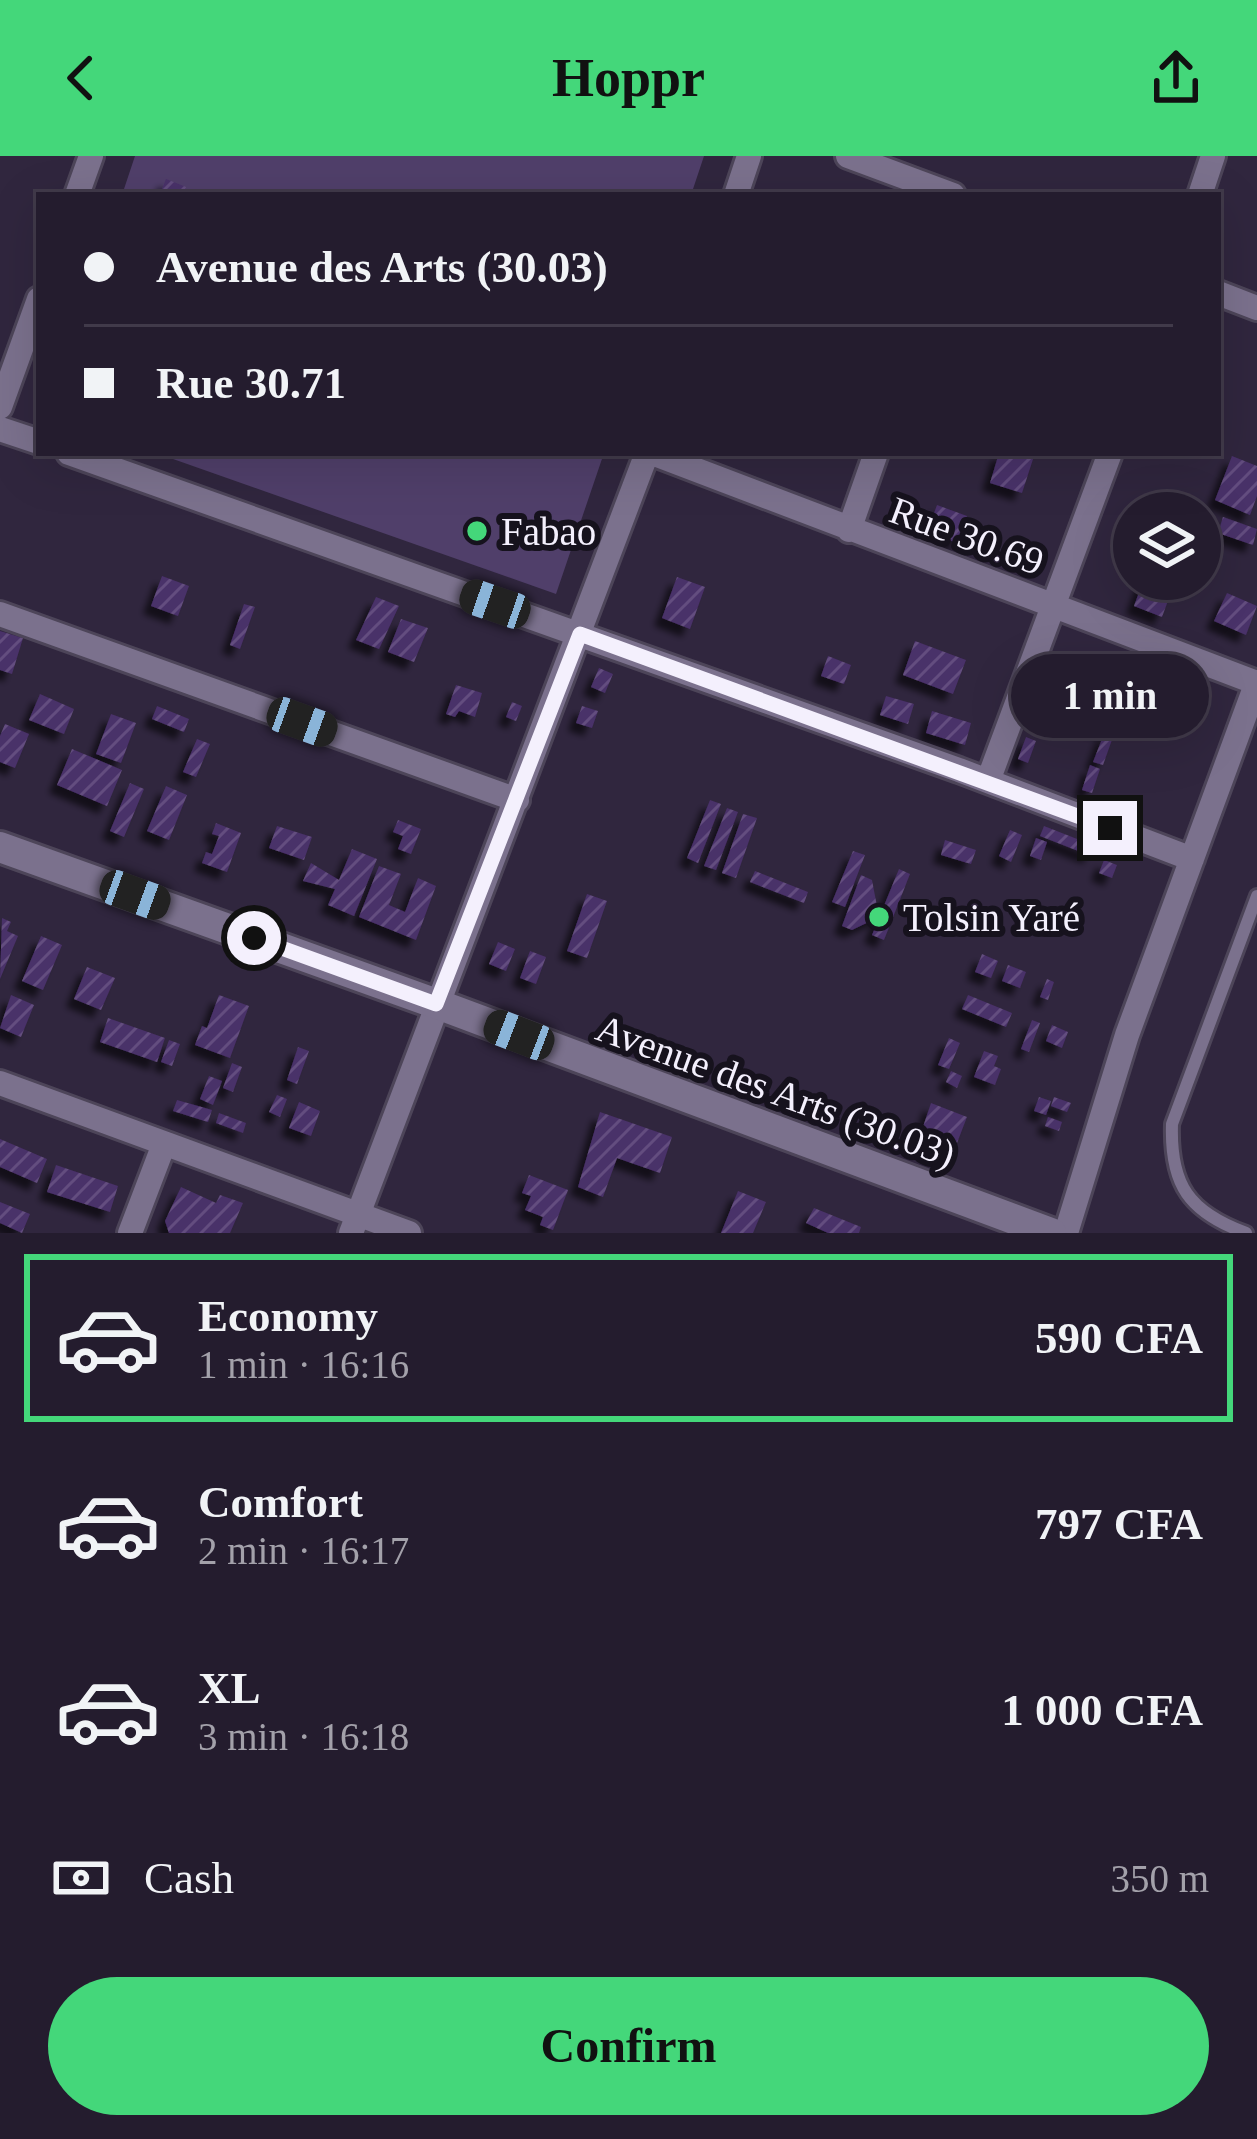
<!DOCTYPE html>
<html lang="en">
<head>
<meta charset="utf-8">
<style>
  body { margin:0; font-family:Georgia,serif; background:#2c2536; color:#f1f3f6; height:100vh; display:flex; flex-direction:column; font-size:45px; white-space:nowrap }
  * { box-sizing:border-box; margin:0 }
  p { font-size:39px; color:#a3a1aa }
  .icon { flex:none; width:66px; height:66px; fill:none; stroke:currentColor; stroke-width:2; stroke-linecap:round; stroke-linejoin:round }
  .map { position:relative; height:1077px; overflow:hidden }
  .drawer { display:flex; flex-direction:column; background:#241c2e; flex:1 }
  .drawer>* { flex:none }
  .guide { position:absolute; left:36px; top:36px; width:1185px; height:264px; border-radius:0px; box-shadow:0 12px 48px #0002,0 0 0 3px #413a4a; display:grid; align-content:center; height:264px; padding:0 48px; background:#241c2e }
  .fabs { position:absolute; left:1113px; top:336px; display:grid; gap:24px }
  .fabs a { display:grid; place-items:center; width:108px; height:108px; border-radius:50%; background:#241c2e; box-shadow:0 12px 48px #0002,0 0 0 3px #413a4a; font-size:60px }
  .end { position:absolute; width:54px; height:54px; margin:-27px; border:15px solid #f4f0fd; background:#111; box-shadow:0 0 0 6px #111 }
  .from { border-radius:50% }
  .bubble { position:absolute; height:84px; border-radius:42px; background:#241c2e; box-shadow:0 12px 48px #0002,0 0 0 3px #413a4a; font-size:39px; font-weight:800; line-height:84px; text-align:center }
  .car { position:absolute; width:36px; height:72px; margin:-36px -18px; border-radius:15px; box-shadow:0 0 9px 3px #0007; background:linear-gradient(#222 24%,#8ab4d8 0 40%,#222 0 76%,#8ab4d8 0 86%,#222 0) }
  .guide b { display:flex; align-items:center; gap:42px; height:114px; font-size:45px }
  .guide b+b { border-top:3px solid #413a4a }
  .guide i { width:30px; height:30px; background:#f1f3f6 }
  ul { padding:21px 0 0; list-style:none }
  li { display:flex; align-items:center; gap:36px; height:168px; margin:0 24px 18px; padding:0 24px; border:6px solid transparent; border-radius:0px }
  li div { flex:1 }
  li b { display:block; font-size:45px }
  li em { font-style:normal; font-weight:800 }
  li.active { border-color:#44d77a }
  li>.icon { width:108px; height:108px; stroke-width:1.5 }
  .pay { display:flex; align-items:center; gap:30px; height:132px; padding:0 48px; font-size:45px }
  .pay p { margin-inline-start:auto }
  .button { display:flex; gap:24px; margin-top:auto; padding:24px 48px }
  .button a { flex:1; height:138px; border-radius:72px; background:#44d77a; color:#111; font-size:48px; font-weight:800; line-height:138px; text-align:center }
  header { display:flex; justify-content:space-between; align-items:center; height:156px; padding:0 48px; background:#44d77a; color:#111; font-size:54px; font-weight:800 }
  .map>svg:first-child { display:block }
  .garden { fill:#503f6a }
  .building { fill:url(#building-hatch); filter:url(#shadow) }
  .lines { fill:none; stroke-linecap:round; stroke-linejoin:round }
  .lane-casing { stroke:#4d4559; stroke-width:18 }
  .street-casing { stroke:#4d4559; stroke-width:30 }
  .secondary-casing { stroke:#4d4559; stroke-width:36 }
  .lane { stroke:#7b718d; stroke-width:12 }
  .street { stroke:#7b718d; stroke-width:24 }
  .secondary { stroke:#7b718d; stroke-width:30 }
  .route { stroke:#f4f0fd; stroke-width:15 }
  .poi-dot { fill:#44d77a; stroke:#16121d; stroke-width:4.5 }
  .labels { text-anchor:middle; stroke-width:12; stroke-linejoin:round; paint-order:stroke }
  .poi-label { font-size:39px; fill:#f4f0fd; stroke:#16121d; text-anchor:start }
  .street-label { font-size:39px; fill:#f4f0fd; stroke:#16121d }
</style>
</head>
<body>
<header><svg class="icon" aria-label="back" viewBox="0 0 24 24"><path d="M15 5l-7 7 7 7"/></svg>Hoppr<svg class="icon" aria-label="share" viewBox="0 0 24 24"><path d="M12 15V3M7 8l5-5 5 5M5 13v7h14v-7"/></svg></header>
<div class="map">
<svg width="1257" height="1077" viewBox="0 0 1257 1077">
  <defs>
    <pattern id="building-hatch" width="6" height="6" patternUnits="userSpaceOnUse" patternTransform="scale(3)"><rect width="6" height="6" fill="#493069"/><path d="M-1 1l2-2M0 6l6-6M5 7l2-2" fill="none" stroke="#644e7f"/></pattern>
    <filter id="shadow"><feDropShadow dx="-8" dy="8" stdDeviation="3" flood-color="#0009"/></filter>
  </defs>
  <rect width="100%" height="100%" fill="#30263e"/>
  <path class="garden" d="M135 0H704L691 39H122Z
    M156 297H604L556 438Z"/>
  <path class="building" d="M166 23 186 31 183 39H160Z
    M999 297H1035L1022 337 990 327Z
    M1232 300 1257 310V340L1250 359 1215 344Z
    M937 349 967 360 957 387 927 376Z
    M1223 361 1257 373 1253 389 1218 377Z
    M162 420 189 430 178 460 151 450Z
    M677 421 705 431 690 473 662 462Z
    M1144 423H1176L1162 461 1134 450Z
    M1227 437 1257 450 1246 479 1214 465Z
    M376 441 399 450 379 493 356 484Z
    M244 448 255 451 240 493 230 489Z
    M401 463 428 472 414 506 388 496Z
    M0 475 23 482 12 518 0 514Z
    M915 485 966 504 953 538 903 519Z
    M828 500 851 509 844 528 821 520Z
    M599 512 613 518 605 537 591 531Z
    M456 529 482 537 475 561 459 555 455 561 446 558Z
    M1058 529 1121 549 1111 577 1049 557Z
    M40 538 74 553 64 578 29 564Z
    M886 540 914 548 908 568 880 559Z
    M512 546 522 550 516 565 506 561Z
    M157 550 189 563 184 576 152 563Z
    M582 550 598 555 592 572 576 567Z
    M932 555 971 567 965 589 926 577Z
    M111 558 136 567 121 607 96 598Z
    M5 568 29 578 15 612 0 606V580Z
    M1104 578 1113 581 1103 609 1093 606Z
    M1026 581 1036 585 1028 607 1018 603Z
    M197 583 210 588 196 621 183 616Z
    M72 593 122 614 107 650 57 629Z
    M1090 609 1100 613 1092 637 1082 634Z
    M130 627 144 633 124 681 110 675Z
    M166 630 187 639 169 684 147 675Z
    M710 644 721 648 698 707 687 702Z
    M727 652 738 656 716 714 704 710Z
    M743 658 757 662 736 722 722 717Z
    M398 664 421 673 411 698 398 693 403 680 393 676Z
    M216 667 241 677 227 716 202 707 206 696 212 698 219 680 212 678Z
    M277 670 312 681 304 704 269 692Z
    M1044 670 1095 690 1091 700 1040 680Z
    M1010 674 1022 679 1011 706 999 700Z
    M1036 682 1047 686 1041 704 1030 700Z
    M945 684 976 694 971 708 941 699Z
    M352 693 377 703 354 760 328 749 335 733 303 725 311 707 339 724Z
    M853 695 865 699 845 751 832 746Z
    M1104 704 1117 709 1112 722 1099 717Z
    M379 710 401 718 389 749 405 756 418 722 436 730 416 784 359 761Z
    M899 713 910 718 884 784 872 779Z
    M755 715 808 736 804 747 750 726Z
    M861 719 872 724 879 761 852 774 842 770Z
    M587 738 607 745 587 802 567 795Z
    M2 762 11 766 7 775 18 780 0 823Z
    M41 780 62 789 43 834 22 825Z
    M498 786 515 793 506 815 489 808Z
    M530 795 546 801 536 828 520 822Z
    M982 798 998 805 991 822 975 816Z
    M1008 809 1026 816 1020 832 1002 825Z
    M87 811 115 822 101 854 74 843Z
    M1047 823 1054 826 1048 844 1040 841Z
    M11 839 34 849 21 881 0 872Z
    M219 839 249 850 230 902 195 889 202 870 207 872Z
    M968 839 1012 857 1006 871 962 853Z
    M108 862 165 882 157 906 100 886Z
    M1032 864 1040 867 1029 896 1021 893Z
    M1052 869 1068 876 1062 892 1046 885Z
    M949 882 960 887 949 913 938 909Z
    M169 884 180 888 172 910 161 906Z
    M298 891 309 895 297 928 287 924Z
    M984 895 998 900 994 910 1001 913 995 929 974 921Z
    M232 907 242 911 233 936 223 932Z
    M951 915 962 920 957 932 946 926Z
    M209 920 222 925 213 949 200 943Z
    M277 939 287 943 280 961 269 956Z
    M1039 941 1051 945 1046 959 1034 955Z
    M1054 941 1071 947 1067 956 1051 950Z
    M177 944 212 954 208 966 173 955Z
    M299 946 320 955 311 980 289 972Z
    M931 947 967 961 957 987 922 974Z
    M600 956 672 981 660 1017 617 1002 603 1041 578 1031Z
    M219 957 246 967 243 977 216 967Z
    M1048 961 1062 966 1059 975 1045 970Z
    M0 983 47 1003 37 1027 0 1011Z
    M56 1009 118 1030 110 1056 47 1036Z
    M529 1019 568 1034 553 1074 540 1069 543 1061 525 1054 531 1040 522 1037Z
    M181 1031 216 1047 220 1039 243 1047 230 1077H169L165 1065Z
    M738 1035 766 1046 753 1077H721Z
    M0 1046 30 1058 22 1077 0 1067Z
    M814 1052 861 1071 859 1077H828L806 1067Z"/>
  <g class="lines">
    <g class="lane-casing">
      <path id="lane" d="M1246 1077C1189 1056 1170 1029 1172 968L1257 740"/>
    </g>
    <g class="street-casing">
      <path id="street" d="M848 0 953 39
        M77 39 91 0
        M736 39 749 0
        M1200 39 1213 0
        M1218 137 1257 152
        M0 251 39 143
        M0 273 39 286
        M69 297 959 614 1192 703
        M652 297 1257 527
        M849 374 876 297
        M0 458 517 644
        M988 625 1110 297
        M0 927 409 1077
        M130 1077 164 988
        M351 1077 647 297
        M1066 1077 1127 879 1257 526"/>
    </g>
    <g class="secondary-casing">
      <path id="secondary" d="M0 691 437 848 1051 1077"/>
    </g>
    <use href="#lane" class="lane"/>
    <use href="#street" class="street"/>
    <use href="#secondary" class="secondary"/>
  </g>
  <g class="lines">
    <path class="route" d="M254 782 436 848 580 478 1110 672"/>
  </g>
  <g class="poi-dot">
    <circle cx="477" cy="375" r="12"/>
    <circle cx="879" cy="761" r="12"/>
  </g>
  <g class="labels">
    <g class="poi-label">
      <text x="501" y="389">Fabao</text>
      <text x="903" y="775">Tolsin Yaré</text>
    </g>
    <g class="street-label">
      <text transform="translate(967 379) rotate(20)" y="14">Rue 30.69</text>
      <text transform="translate(776 934) rotate(20)" y="14">Avenue des Arts (30.03)</text>
    </g>
  </g>
</svg>
<div class="fabs">
<a><svg class="icon" aria-label="layers" viewBox="0 0 24 24"><path d="M12 4l9 5-9 5-9-5zM3 14l9 5 9-5"/></svg></a>
</div>
<i class="end from" style="left:254px;top:782px"></i>
<i class="end" style="left:1110px;top:672px"></i>
<div class="bubble" style="left:1011px;top:498px;width:198px">1 min</div>
<i class="car" style="left:495px;top:448px;rotate:289deg"></i>
<i class="car" style="left:302px;top:566px;rotate:110deg"></i>
<i class="car" style="left:135px;top:739px;rotate:110deg"></i>
<i class="car" style="left:519px;top:879px;rotate:291deg"></i>
<div class="guide">
<b><i class="from"></i>Avenue des Arts (30.03)</b>
<b><i></i>Rue 30.71</b>
</div>
</div>
<section class="drawer">
<ul>
<li class="active"><svg class="icon" aria-label="car" viewBox="0 0 24 24"><path d="M5 17H2v-5l4-1 3-4h7l3 4 3 1v5h-3M9 17h6M6 11h13"/><circle cx="7" cy="17" r="2"/><circle cx="17" cy="17" r="2"/></svg><div><b>Economy</b><p>1 min · 16:16</p></div><em>590 CFA</em></li>
<li><svg class="icon" aria-label="car" viewBox="0 0 24 24"><path d="M5 17H2v-5l4-1 3-4h7l3 4 3 1v5h-3M9 17h6M6 11h13"/><circle cx="7" cy="17" r="2"/><circle cx="17" cy="17" r="2"/></svg><div><b>Comfort</b><p>2 min · 16:17</p></div><em>797 CFA</em></li>
<li><svg class="icon" aria-label="car" viewBox="0 0 24 24"><path d="M5 17H2v-5l4-1 3-4h7l3 4 3 1v5h-3M9 17h6M6 11h13"/><circle cx="7" cy="17" r="2"/><circle cx="17" cy="17" r="2"/></svg><div><b>XL</b><p>3 min · 16:18</p></div><em>1 000 CFA</em></li>
</ul>
<div class="pay"><svg class="icon" aria-label="cash" viewBox="0 0 24 24"><path d="M3 7h18v10H3z"/><circle cx="12" cy="12" r="2"/></svg>Cash<p>350 m</p></div>
<div class="button"><a>Confirm</a></div>
</section>
</body>
</html>
